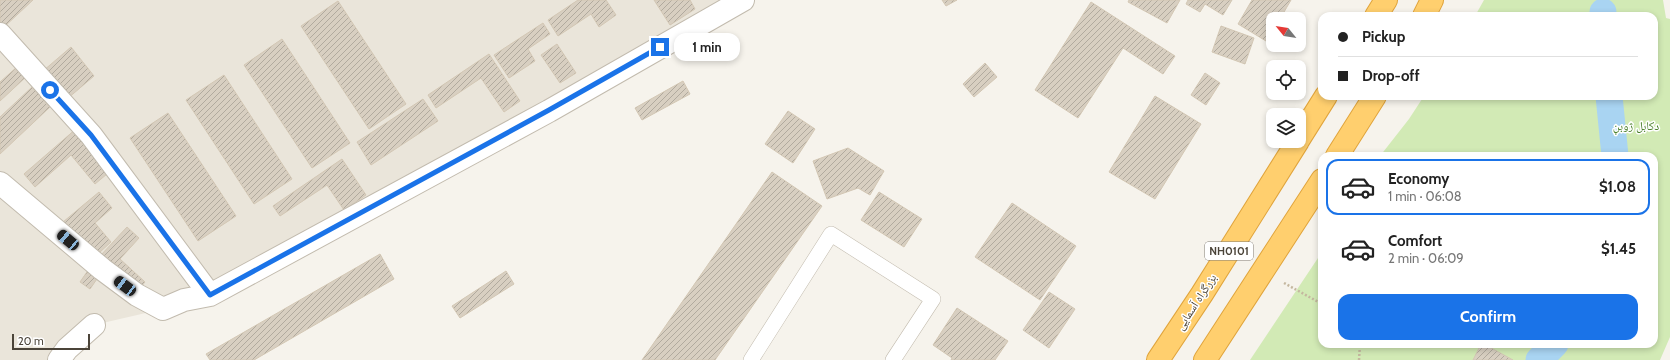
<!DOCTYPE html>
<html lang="en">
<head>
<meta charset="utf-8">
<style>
  body { margin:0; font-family:Cabin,"Noto Naskh Arabic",sans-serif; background:#f6f6f6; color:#222; height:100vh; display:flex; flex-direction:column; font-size:15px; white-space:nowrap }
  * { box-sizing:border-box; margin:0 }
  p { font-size:13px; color:#767676 }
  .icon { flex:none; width:22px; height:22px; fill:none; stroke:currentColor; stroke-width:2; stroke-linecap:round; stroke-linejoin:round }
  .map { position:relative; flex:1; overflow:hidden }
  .panel { position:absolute; left:1318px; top:152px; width:340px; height:196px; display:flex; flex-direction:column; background:#fff; border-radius:12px; box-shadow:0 2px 6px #0003 }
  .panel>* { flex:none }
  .hud { position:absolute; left:1318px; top:12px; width:340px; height:88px; border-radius:12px; box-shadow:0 2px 6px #0003; display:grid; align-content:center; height:88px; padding:0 20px; background:#fff }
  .needle { width:26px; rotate:300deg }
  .buttons { position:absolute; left:1266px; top:12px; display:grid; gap:8px }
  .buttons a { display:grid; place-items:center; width:40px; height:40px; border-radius:8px; background:#fff; box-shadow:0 2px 6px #0003; font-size:20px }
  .scale { position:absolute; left:12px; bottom:10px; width:78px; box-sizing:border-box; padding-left:4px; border:2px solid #4b4439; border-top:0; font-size:11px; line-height:14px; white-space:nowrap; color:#4b4439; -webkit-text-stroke:3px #fff; paint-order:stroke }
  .end { position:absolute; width:18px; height:18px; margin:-9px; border:5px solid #1a73e8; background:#fff; box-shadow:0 0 0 2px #fff }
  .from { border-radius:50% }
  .bubble { position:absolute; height:28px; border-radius:12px; background:#fff; box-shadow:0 2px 6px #0003; font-size:13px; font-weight:700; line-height:28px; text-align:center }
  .car { position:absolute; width:12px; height:24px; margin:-12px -6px; border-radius:5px; box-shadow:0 0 3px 1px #0007; background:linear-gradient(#222 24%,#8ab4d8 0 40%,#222 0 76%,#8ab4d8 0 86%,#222 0) }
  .hud b { display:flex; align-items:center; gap:14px; height:38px; font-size:15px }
  .hud b+b { border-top:1px solid #e0e0e0 }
  .hud i { width:10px; height:10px; background:#222 }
  ul { padding:7px 0 0; list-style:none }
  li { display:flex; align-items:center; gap:12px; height:56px; margin:0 8px 6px; padding:0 12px; border:2px solid transparent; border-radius:12px }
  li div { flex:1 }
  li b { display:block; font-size:15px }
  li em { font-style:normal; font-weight:700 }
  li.current { border-color:#1a73e8 }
  li>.icon { width:36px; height:36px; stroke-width:1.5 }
  .button { display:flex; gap:8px; margin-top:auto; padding:8px 20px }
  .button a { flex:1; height:46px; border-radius:12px; background:#1a73e8; color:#fff; font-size:16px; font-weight:700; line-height:46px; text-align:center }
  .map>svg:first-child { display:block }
  .residential { fill:#eae5da }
  .park { fill:#d2eab5 }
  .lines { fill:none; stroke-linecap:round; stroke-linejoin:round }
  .canal { stroke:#a9d4f2; stroke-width:27 }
  .building { fill:url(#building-hatch); stroke:#d3c7b4 }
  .lane-casing { stroke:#c2bbae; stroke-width:16 }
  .street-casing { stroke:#c2bbae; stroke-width:24 }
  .highway-casing { stroke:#e0a43c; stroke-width:24 }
  .path { stroke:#c4b79f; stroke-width:2.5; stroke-dasharray:2 2; stroke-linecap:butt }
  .lane { stroke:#fff; stroke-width:15 }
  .street { stroke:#fff; stroke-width:22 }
  .highway { stroke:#ffcf6e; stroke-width:22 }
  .route { stroke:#1a73e8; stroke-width:5 }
  .labels { text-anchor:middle; stroke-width:3; stroke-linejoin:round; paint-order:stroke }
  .shield { fill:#fff; stroke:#817c74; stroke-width:1 }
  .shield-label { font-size:11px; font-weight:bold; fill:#4b4439 }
  .park-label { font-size:12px; fill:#4a7f2a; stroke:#fff }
  .street-label { font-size:12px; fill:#4b4439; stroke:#fff }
</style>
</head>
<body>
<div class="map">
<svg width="1670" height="360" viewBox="0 0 1670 360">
  <defs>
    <pattern id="building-hatch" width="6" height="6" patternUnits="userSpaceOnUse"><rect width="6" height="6" fill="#d8cfc1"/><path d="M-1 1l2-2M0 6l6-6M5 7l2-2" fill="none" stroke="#b1aa9e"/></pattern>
  </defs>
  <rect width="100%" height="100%" fill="#f6f3ec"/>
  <path class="residential" d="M0 0H743L163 309 94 325 59 360H0Z"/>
  <path class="park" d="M1484 0H1663L1666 18 1670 19V337L1660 360H1250L1322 252V344H1654V156H1380L1409 119 1424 96H1654V16H1475Z"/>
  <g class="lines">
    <path class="canal" d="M1603 12V16
      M1609 96 1615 156
      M1539 360 1555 344"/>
  </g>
  <path class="building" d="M0 0H33L3 28 0 25Z
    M578 0H606L616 15 599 27 591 14 558 36 548 20Z
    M654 0H690L695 9 670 25Z
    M942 0H957L946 6Z
    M1129 0H1180L1167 23 1128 2Z
    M1188 0H1232L1223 15 1205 4 1200 12 1186 4Z
    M1252 0H1291L1280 19H1273V30L1266 41 1238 24Z
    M338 1 406 104 369 129 301 26Z
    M1091 2 1175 56 1163 74 1123 48 1078 118 1035 90Z
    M543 23 550 34 528 49 535 61 509 78 494 55Z
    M1221 26 1254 38 1245 64 1212 52Z
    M282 39 350 143 312 168 244 65Z
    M557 44 576 73 560 83 541 55Z
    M71 47 94 76 67 99 43 71Z
    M489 54 520 101 504 112 481 78 436 108 428 95Z
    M985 63 997 77 974 97 963 84Z
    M18 66 27 76 0 101V82Z
    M1205 73 1220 83 1206 105 1191 95Z
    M224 75 292 179 254 204 186 100Z
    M683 81 690 94 642 120 635 108Z
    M32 87 50 107 0 154V117Z
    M1155 96 1201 124 1155 199 1109 172Z
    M423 99 438 121 371 165 357 142Z
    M788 111 815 129 793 163 765 144Z
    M168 113 236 216 198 241 130 138Z
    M77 128 113 169 95 184 71 155 35 187 24 174Z
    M848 148 884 171 870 195 858 188 827 199 813 161Z
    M342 159 366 195 344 210 327 185 280 216 273 206Z
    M772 172 822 206 715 360H642Z
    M99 192 112 208 95 223 111 242 99 253 63 222Z
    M879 192 922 219 904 247 861 220Z
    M1012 203 1076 246 1040 300 975 257Z
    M127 227 139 238 120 259 145 282 138 290 101 255Z
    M380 254 394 279 254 360H210L206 354Z
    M89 269 99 276 90 289 80 282Z
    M506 271 514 284 460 318 452 306Z
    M1049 292 1075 309 1049 348 1023 330Z
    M957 308 1008 341 995 360H951L952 358 933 345Z
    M1481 344H1484L1513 360H1473Z"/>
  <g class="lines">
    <g class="lane-casing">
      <path id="lane" d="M751 360 831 234 933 299 893 360"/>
    </g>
    <g class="street-casing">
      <path id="street" d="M0 34 91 135 210 295
        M0 183 102 269 137 295 163 309 184 300 210 295 549 111 743 0
        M59 360 67 349 94 325"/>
    </g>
    <g class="highway-casing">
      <path id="highway" d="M1376 16 1386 0
        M1424 16 1432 0
        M1299 139 1326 96
        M1337 156 1375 96
        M1158 360 1202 294 1298 141
        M1205 360 1322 180"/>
    </g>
    <path class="path" d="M1284 283 1322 304
      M1359 360 1360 344"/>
    <use href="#lane" class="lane"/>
    <use href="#street" class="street"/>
    <use href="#highway" class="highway"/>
  </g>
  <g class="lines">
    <path class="route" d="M50 90 91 135 210 295 549 110 660 47"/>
  </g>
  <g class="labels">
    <rect class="shield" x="1205" y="242" width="48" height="18" rx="3"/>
    <g class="shield-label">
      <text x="1229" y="255">NH0101</text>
    </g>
    <g class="park-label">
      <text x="1636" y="130">دکابل ژوبڼ</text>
    </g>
    <g class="street-label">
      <text transform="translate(1196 302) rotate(-57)" y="4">بزرگراه آسمایی</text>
    </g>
  </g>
</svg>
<div class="buttons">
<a><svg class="needle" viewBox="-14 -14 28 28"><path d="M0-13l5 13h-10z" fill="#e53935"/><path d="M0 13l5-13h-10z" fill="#767676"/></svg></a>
<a><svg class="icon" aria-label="locate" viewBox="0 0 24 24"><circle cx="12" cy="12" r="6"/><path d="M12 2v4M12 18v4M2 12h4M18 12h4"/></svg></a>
<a><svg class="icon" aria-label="layers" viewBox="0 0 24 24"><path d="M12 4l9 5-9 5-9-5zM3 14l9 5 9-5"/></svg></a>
</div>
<div class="scale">20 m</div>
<i class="end from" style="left:50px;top:90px"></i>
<i class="end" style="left:660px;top:47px"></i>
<div class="bubble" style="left:674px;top:33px;width:66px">1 min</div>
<i class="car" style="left:68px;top:240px;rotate:310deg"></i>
<i class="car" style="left:125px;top:286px;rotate:307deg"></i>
<div class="hud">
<b><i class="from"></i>Pickup</b>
<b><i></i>Drop-off</b>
</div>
<section class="panel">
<ul>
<li class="current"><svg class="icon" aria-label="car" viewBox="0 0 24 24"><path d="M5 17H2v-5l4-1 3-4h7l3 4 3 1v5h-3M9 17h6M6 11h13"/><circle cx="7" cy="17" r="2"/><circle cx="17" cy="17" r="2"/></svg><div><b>Economy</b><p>1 min · 06:08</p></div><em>$1.08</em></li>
<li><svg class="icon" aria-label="car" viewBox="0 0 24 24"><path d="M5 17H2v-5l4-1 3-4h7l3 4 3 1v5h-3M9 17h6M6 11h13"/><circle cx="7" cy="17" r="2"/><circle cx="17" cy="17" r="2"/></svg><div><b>Comfort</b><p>2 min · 06:09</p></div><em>$1.45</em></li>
</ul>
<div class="button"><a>Confirm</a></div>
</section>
</div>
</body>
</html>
